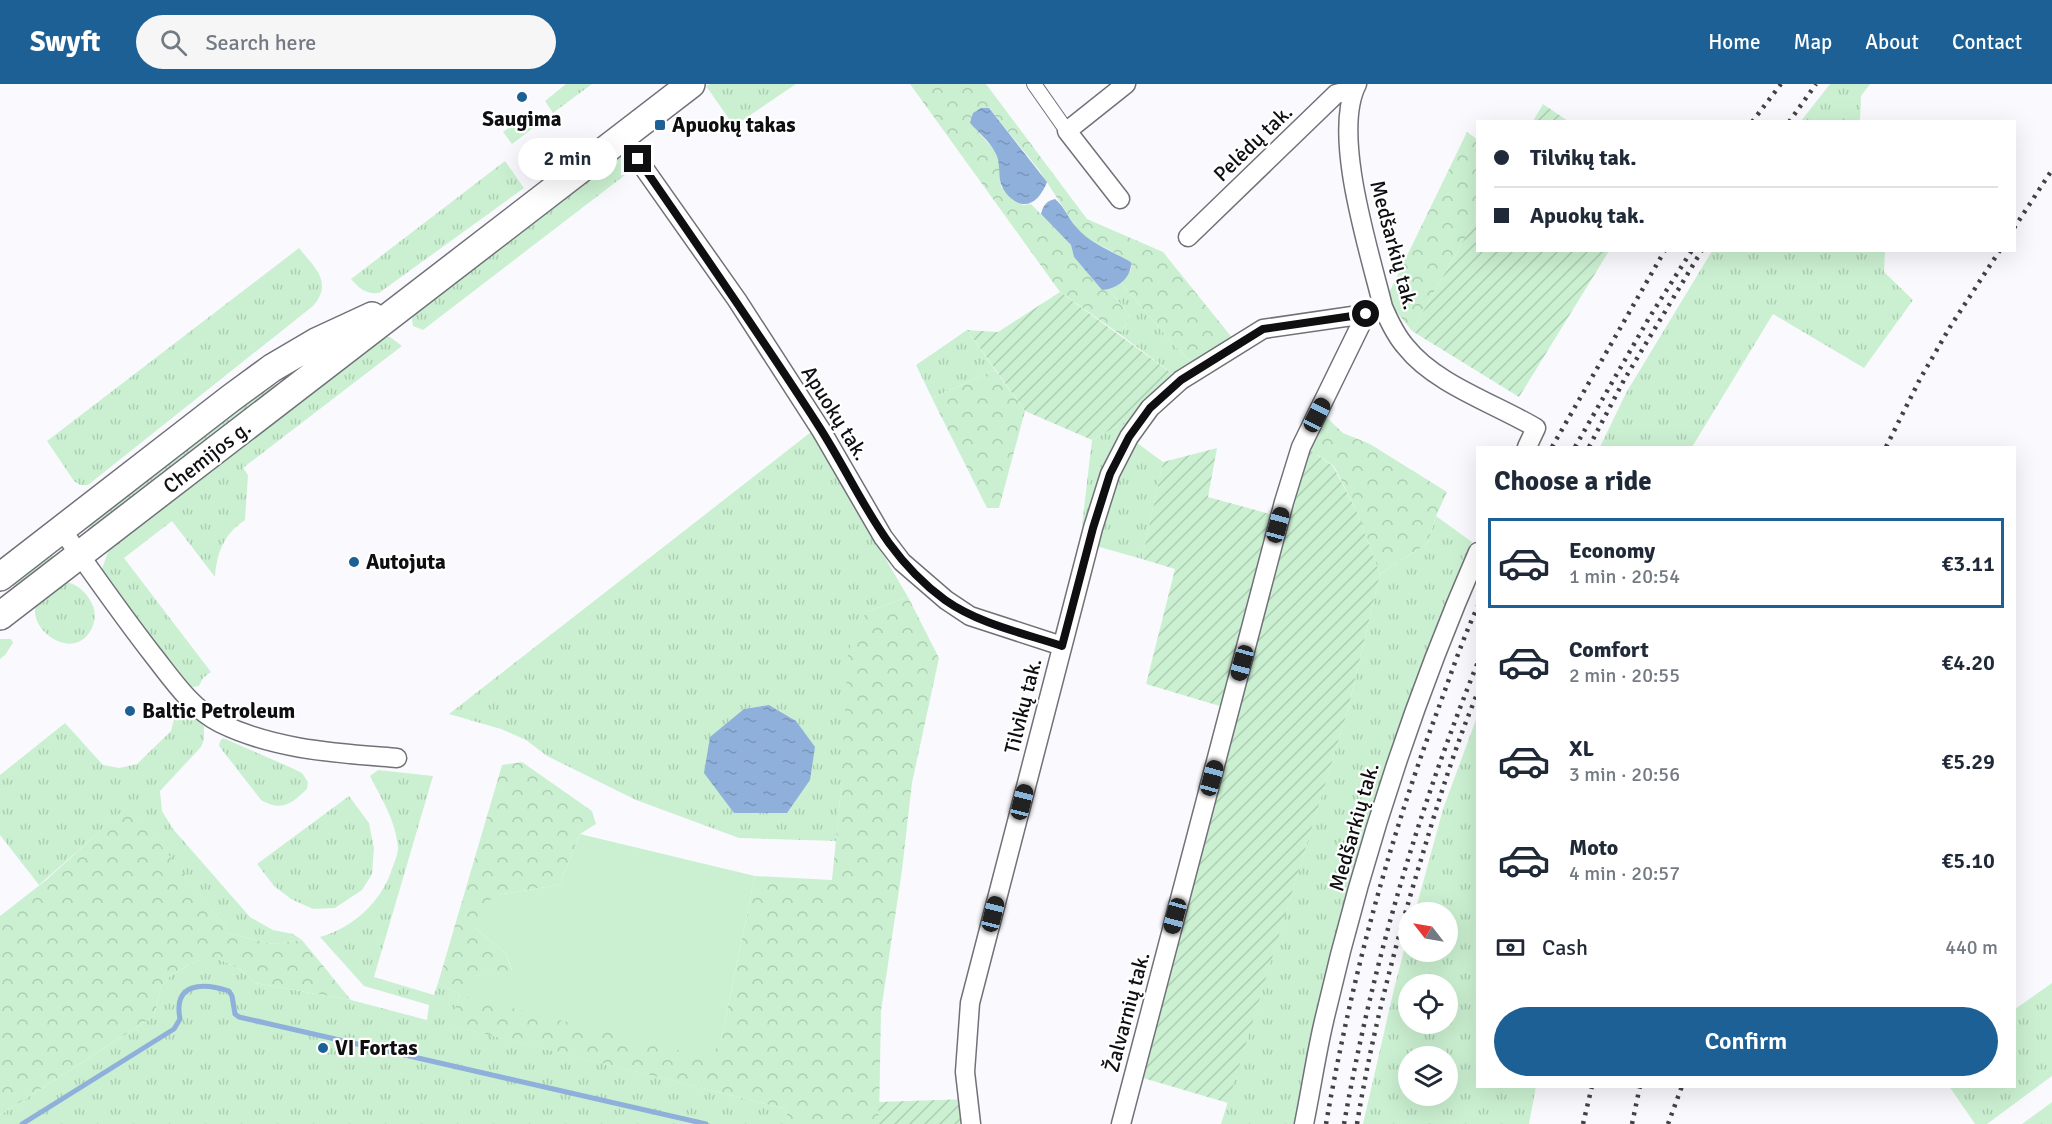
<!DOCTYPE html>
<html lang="en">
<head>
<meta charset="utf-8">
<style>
  body { margin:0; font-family:Signika,sans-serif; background:#f6f6f7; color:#1f2937; height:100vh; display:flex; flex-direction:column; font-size:22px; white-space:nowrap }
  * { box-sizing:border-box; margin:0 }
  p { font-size:20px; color:#747a83 }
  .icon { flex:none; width:33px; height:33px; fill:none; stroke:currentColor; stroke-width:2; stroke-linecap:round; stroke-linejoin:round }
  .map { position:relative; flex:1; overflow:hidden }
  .details { position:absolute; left:1476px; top:362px; width:540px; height:642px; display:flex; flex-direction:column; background:#fff; border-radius:0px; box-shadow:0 6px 24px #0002 }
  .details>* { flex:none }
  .banner { position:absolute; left:1476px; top:36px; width:540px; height:132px; border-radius:0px; box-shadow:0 6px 24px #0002; display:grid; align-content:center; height:132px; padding:0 18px; background:#fff }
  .needle { width:39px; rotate:301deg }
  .fabs { position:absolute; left:1398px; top:818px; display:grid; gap:12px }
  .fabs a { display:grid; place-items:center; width:60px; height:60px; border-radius:50%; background:#fff; box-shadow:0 6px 24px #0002; font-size:30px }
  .end { position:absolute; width:27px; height:27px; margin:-14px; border:8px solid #0f0f12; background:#fff; box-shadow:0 0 0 3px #fff }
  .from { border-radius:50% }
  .bubble { position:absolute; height:42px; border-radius:21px; background:#fff; box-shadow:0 6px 24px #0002; font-size:20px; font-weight:600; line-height:42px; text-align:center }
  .car { position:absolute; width:18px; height:36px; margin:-18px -9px; border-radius:8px; box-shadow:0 0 4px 2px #0007; background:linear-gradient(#222 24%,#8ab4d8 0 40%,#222 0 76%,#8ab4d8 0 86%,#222 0) }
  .banner b { display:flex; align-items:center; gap:21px; height:57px; font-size:22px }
  .banner b+b { border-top:2px solid #e0e1e3 }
  .banner i { width:15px; height:15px; background:#1f2937 }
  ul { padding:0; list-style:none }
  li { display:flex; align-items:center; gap:18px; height:90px; margin:0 12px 9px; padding:0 6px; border:3px solid transparent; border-radius:0px }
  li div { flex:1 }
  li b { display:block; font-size:22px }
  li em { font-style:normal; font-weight:600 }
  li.selected { border-color:#1c6095 }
  li>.icon { width:54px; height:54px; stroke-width:1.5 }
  h2 { padding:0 18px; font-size:27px; line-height:72px }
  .pay { display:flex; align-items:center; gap:15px; height:66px; padding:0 18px; font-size:22px }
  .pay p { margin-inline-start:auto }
  .button { display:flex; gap:12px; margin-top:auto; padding:12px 18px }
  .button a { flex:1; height:69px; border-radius:36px; background:#1c6095; color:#fff; font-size:24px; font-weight:600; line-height:69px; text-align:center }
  header { display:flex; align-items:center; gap:36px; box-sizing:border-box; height:84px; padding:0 30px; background:#1c6095; color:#fff }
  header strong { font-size:28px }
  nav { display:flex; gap:33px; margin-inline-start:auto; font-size:21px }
  .search { width:420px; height:54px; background:#f6f6f7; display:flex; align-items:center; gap:15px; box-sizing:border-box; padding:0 21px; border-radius:33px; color:#747a83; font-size:22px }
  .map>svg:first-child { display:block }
  .grass { fill:url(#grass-tufts); fill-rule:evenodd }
  .forest { fill:url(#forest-crowns) }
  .garden { fill:url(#garden-furrows) }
  .pitch { fill:#cbf0d1 }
  .water { fill:url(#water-ripples) }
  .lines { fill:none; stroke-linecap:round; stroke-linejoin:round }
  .stream { stroke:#8eb0da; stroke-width:5 }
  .pedestrian-casing { stroke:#717179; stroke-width:16 }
  .minor-casing { stroke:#717179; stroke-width:21 }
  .secondary-casing { stroke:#717179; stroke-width:30 }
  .pedestrian { stroke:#fff; stroke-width:14 }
  .minor { stroke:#fff; stroke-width:18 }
  .secondary { stroke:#fff; stroke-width:27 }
  .rail { stroke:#424246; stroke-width:4.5; stroke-dasharray:3 6; stroke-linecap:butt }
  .route { stroke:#0f0f12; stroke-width:8 }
  .poi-dot { fill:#1c6095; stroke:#fff; stroke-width:2 }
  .labels { text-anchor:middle; stroke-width:4.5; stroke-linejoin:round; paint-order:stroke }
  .poi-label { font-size:21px; font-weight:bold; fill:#0f0f12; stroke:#fff; text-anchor:start }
  .street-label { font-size:21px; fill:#0f0f12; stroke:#fff }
</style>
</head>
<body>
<header>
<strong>Swyft</strong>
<div class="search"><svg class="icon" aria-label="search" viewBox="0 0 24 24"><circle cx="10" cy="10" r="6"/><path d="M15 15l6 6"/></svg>Search here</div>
<nav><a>Home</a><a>Map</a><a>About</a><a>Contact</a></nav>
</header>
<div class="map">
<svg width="2052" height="1040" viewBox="0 0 2052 1040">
  <defs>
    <pattern id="grass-tufts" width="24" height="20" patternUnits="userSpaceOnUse" patternTransform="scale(1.5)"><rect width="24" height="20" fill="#cbf0d1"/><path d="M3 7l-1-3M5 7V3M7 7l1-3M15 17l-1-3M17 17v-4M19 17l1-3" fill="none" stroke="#adcdb2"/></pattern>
    <pattern id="forest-crowns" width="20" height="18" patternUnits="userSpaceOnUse" patternTransform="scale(1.5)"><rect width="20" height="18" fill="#cbf0d1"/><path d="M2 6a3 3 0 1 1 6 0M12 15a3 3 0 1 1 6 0" fill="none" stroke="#adcdb2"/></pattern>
    <pattern id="garden-furrows" width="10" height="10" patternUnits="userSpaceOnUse" patternTransform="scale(1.5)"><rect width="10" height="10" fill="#cbf0d1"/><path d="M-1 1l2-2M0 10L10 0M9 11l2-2" fill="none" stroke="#adcdb2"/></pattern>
    <pattern id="water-ripples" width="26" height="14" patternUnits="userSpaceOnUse" patternTransform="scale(1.5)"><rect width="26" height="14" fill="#8eb0da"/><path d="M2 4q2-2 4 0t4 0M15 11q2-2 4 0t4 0" fill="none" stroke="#7996ba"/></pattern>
  </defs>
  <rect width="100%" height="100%" fill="#fafafe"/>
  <path class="grass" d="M566 0H592L553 29 545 17Z
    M710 0H796L734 42 706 2Z
    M1830 0H1870L1861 12 1860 37H1801Z
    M532 26 541 38 512 60 503 48Z
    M621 71 629 72 632 78 625 91 423 246 413 242 412 235 416 226 614 72Z
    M505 77 524 104 379 209C365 210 360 205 351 195Z
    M299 164C314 183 334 198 313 222L88 401H80L74 397 47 357Z
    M1712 167H1885L1884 188 1913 216 1864 284 1773 230 1692 363H1600L1626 309Z
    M1121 199 1167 253 1199 287 1181 296 1121 251 1130 232 1109 205Z
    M967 246 995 286 932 314 916 281Z
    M385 253H390L402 262 243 384 248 391 245 436C224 450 217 468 215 493L172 437 124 474 211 588 203 594 199 602 193 603 186 600 104 492 102 485 111 459Z
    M274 300 278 302 89 449 86 448 94 436 268 301Z
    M1150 324 1129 353 1163 378 1142 475 1089 460 1093 444 1082 441 1092 356Z
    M811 348 908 513 866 528 841 704 836 757 739 754 636 716 547 672 526 656 501 645 449 630ZM769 621 796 637 744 625Z
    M1436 432 1472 458 1415 600 1358 768 1311 964 1298 1040H1221L1348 625 1380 490 1428 459Z
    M52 471 55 475 14 507 13 500 48 472Z
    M67 498C79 501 88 510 93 522 96 529 95 537 92 544 73 583 20 540 39 516 45 508 58 503 67 498Z
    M0 555H11L13 559 5 571 0 575Z
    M177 623 185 624 204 642V656L201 663 160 707 162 727 173 745 250 833 273 846 293 850 302 856 273 860 231 850 129 722 39 801 0 751V691L65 639 103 681 119 684 137 680 171 647Z
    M1477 633 1478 1002H1536L1529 1040H1363L1394 905 1408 851V867H1448V828H1415L1443 725ZM1408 900H1448V939H1408ZM1408 972H1448V1011H1408Z
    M223 654 292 684 302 689 308 698 307 705C291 720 282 728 261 716L219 662 220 657Z
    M378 686 433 692 374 893 434 911 438 899 460 911 450 941 786 1025 788 1040H0V1031L154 932 161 902 172 890 199 876H221L240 885 255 899 351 916 427 936 429 921 364 902 320 853C355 843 383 816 393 782 395 776 398 770 398 764 396 737 382 716 370 692Z
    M349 712 369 739 374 764 372 790 362 806 335 824 313 825 291 815 274 802 257 780Z
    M2052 899V992L1987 1040H1975L1949 1002H2014L2015 925Z
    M2052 1018V1040H2022Z"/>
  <path class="forest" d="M910 0H986L1087 135 1163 168 1238 261 1199 287 1167 253 1121 199 1131 186V178L1087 154 1077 145 1039 86 989 24 970 39 996 68 999 77 1001 103 1023 121 1031 120 1071 161 1074 173 1102 206 1109 205 1130 232 1121 251 1060 208Z
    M1467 48 1477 55V133L1412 247 1386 215Z
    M995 286 1025 327 999 424H987L932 314Z
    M1322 329 1343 349 1370 360 1447 408 1436 432 1428 459 1380 490 1356 426 1334 382 1307 364Z
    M908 513 939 574 912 699 902 786 881 927 879 1040H788L786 1025 449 941 460 911 438 899 502 681 522 678 592 727 596 740 580 750 559 801 498 811 475 844 506 870 512 887 474 892 721 956 755 792 832 796 841 704 848 568 866 528Z
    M129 721 231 850 273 860 302 856 351 916 255 899 240 885 221 876H199L172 890 161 902 154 932 0 1031V832L45 797Z"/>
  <path class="garden" d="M1543 20 1568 37H1533Z
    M1477 133 1478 166 1609 167 1519 313 1412 247Z
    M1060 208 1181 296 1150 324 1092 356 1025 327 967 246 998 248Z
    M1217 364 1208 413 1270 430 1223 623 1146 600 1175 485 1142 475 1163 378Z
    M1307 364 1333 382 1356 426 1380 490 1348 625 1228 1019 1143 994 1284 418Z
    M968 1015 971 1040H879L878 1018Z"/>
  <path class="pitch" d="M580 750 755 792 721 956 710 974 460 911 474 892 512 886 506 870 475 844 480 824 497 811 559 801Z"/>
  <path class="water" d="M981 24H989L1047 98C1041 114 1028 128 1012 115 1008 112 1003 106 1001 100 998 90 1001 78 995 68 989 57 978 48 970 39L973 29Z
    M1055 115C1065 123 1069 136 1078 145 1091 160 1114 168 1131 178 1132 193 1118 205 1102 206L1074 173 1071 161 1041 130C1043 122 1046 117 1055 115Z
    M769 621 796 637 815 663 810 696 787 729H734L704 689 710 653 744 625Z"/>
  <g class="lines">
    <path class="stream" d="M22 1040 174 945 180 935C173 899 202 898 229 907L232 912 235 930 239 933 706 1040"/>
    <g class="pedestrian-casing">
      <path id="pedestrian" d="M1034 0 1067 47"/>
    </g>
    <g class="minor-casing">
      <path id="minor" d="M1357 0C1331 50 1370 169 1383 223 1389 237 1396 252 1406 263 1435 300 1496 320 1536 344L1527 363
        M622 53 737 216 821 346 883 453 902 478 946 516 970 532 1062 562
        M1120 115 1067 47 1126 0
        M1188 153 1336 10 1347 7 1352 8
        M62 446C92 488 121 530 153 571 172 595 191 624 220 639 275 666 337 669 397 674
        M971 1040 965 988 970 919 1093 444 1110 390 1129 353 1150 324 1181 296 1263 245 1366 230
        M1121 1040 1284 418 1301 363 1366 230 1383 223
        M1304 1040C1311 1006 1316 971 1324 937 1361 776 1412 619 1478 468"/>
    </g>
    <g class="secondary-casing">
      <path id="secondary" d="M0 493 231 314 272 284 318 257 372 232
        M0 532 691 0"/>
    </g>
    <use href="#pedestrian" class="pedestrian"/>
    <use href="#minor" class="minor"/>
    <use href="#secondary" class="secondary"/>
    <path class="rail" d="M1752 38 1781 0
      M1789 38 1816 0
      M2014 144 2052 86
      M1552 363 1665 166
      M1575 363 1649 234 1692 166
      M1589 363 1624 296 1702 166
      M1886 363 1920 295 1950 243 2000 166
      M1326 1040C1351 897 1389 756 1440 620 1452 587 1463 554 1478 522
      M1344 1040C1372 882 1418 727 1478 578
      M1357 1040C1372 948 1396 858 1423 769 1439 715 1456 660 1478 608
      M1583 1040 1592 1002
      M1632 1040 1640 1002
      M1668 1040 1682 1002"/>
  </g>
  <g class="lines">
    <path class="route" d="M638 75C699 163 760 251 818 341 860 406 880 468 945 516 979 540 1023 549 1062 562L1093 444 1110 390 1129 353 1150 324 1181 296 1263 245 1366 230"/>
  </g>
  <g class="poi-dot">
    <circle cx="522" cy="13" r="6"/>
    <rect x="654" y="35" width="12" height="12" rx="3"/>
    <circle cx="354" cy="478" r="6"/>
    <circle cx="130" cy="627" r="6"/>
    <circle cx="323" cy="964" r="6"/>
  </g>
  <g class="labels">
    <g class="poi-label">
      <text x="522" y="42" text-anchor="middle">Saugima</text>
      <text x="672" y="48">Apuokų takas</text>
      <text x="366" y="485">Autojuta</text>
      <text x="142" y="634">Baltic Petroleum</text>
      <text x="335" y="971">VI Fortas</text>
    </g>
    <g class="street-label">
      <text transform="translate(1253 59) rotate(-44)" y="7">Pelėdų tak.</text>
      <text transform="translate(1394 161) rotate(75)" y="7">Medšarkių tak.</text>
      <text transform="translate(835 329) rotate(58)" y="7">Apuokų tak.</text>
      <text transform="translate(207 373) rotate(-38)" y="7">Chemijos g.</text>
      <text transform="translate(1023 622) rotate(-76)" y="7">Tilvikų tak.</text>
      <text transform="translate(1354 743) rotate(-74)" y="7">Medšarkių tak.</text>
      <text transform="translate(1127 928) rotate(-75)" y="7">Žalvarnių tak.</text>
    </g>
  </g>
</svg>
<div class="fabs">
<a><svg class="needle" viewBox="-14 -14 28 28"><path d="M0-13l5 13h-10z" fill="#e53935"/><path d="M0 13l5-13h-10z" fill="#747a83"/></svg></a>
<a><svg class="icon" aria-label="locate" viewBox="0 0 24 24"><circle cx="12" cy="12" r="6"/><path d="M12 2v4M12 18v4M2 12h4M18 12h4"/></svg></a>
<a><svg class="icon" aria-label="layers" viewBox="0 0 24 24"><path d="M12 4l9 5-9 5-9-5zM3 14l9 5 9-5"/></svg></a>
</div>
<i class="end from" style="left:1366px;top:230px"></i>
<i class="end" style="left:638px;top:75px"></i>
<div class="bubble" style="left:518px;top:54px;width:99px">2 min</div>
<i class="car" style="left:1317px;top:331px;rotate:27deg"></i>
<i class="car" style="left:1278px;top:441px;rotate:15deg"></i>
<i class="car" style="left:1242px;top:579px;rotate:195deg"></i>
<i class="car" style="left:1212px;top:694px;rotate:15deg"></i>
<i class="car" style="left:1022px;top:718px;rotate:14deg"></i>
<i class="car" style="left:993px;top:830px;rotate:14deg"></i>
<i class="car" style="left:1175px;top:832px;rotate:195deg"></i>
<div class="banner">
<b><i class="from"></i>Tilvikų tak.</b>
<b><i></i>Apuokų tak.</b>
</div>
<section class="details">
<h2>Choose a ride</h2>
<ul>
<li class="selected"><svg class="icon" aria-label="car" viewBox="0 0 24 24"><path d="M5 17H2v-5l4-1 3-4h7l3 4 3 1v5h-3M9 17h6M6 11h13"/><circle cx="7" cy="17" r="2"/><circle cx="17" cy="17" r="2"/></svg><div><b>Economy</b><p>1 min · 20:54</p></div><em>€3.11</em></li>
<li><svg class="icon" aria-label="car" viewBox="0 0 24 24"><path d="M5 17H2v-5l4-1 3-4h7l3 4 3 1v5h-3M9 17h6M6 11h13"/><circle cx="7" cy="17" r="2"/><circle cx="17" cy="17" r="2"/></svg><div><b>Comfort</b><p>2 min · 20:55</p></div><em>€4.20</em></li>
<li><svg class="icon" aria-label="car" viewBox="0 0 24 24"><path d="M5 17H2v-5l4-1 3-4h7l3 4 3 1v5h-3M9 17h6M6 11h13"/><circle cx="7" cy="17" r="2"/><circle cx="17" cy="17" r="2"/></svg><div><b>XL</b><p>3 min · 20:56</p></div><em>€5.29</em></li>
<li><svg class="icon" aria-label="car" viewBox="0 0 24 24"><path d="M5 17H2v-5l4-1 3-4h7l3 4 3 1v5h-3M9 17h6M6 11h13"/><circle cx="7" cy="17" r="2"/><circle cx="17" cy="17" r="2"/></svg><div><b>Moto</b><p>4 min · 20:57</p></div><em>€5.10</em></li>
</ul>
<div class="pay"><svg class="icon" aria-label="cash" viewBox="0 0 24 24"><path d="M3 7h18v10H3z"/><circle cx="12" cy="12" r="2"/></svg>Cash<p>440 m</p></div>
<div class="button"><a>Confirm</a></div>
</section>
</div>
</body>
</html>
